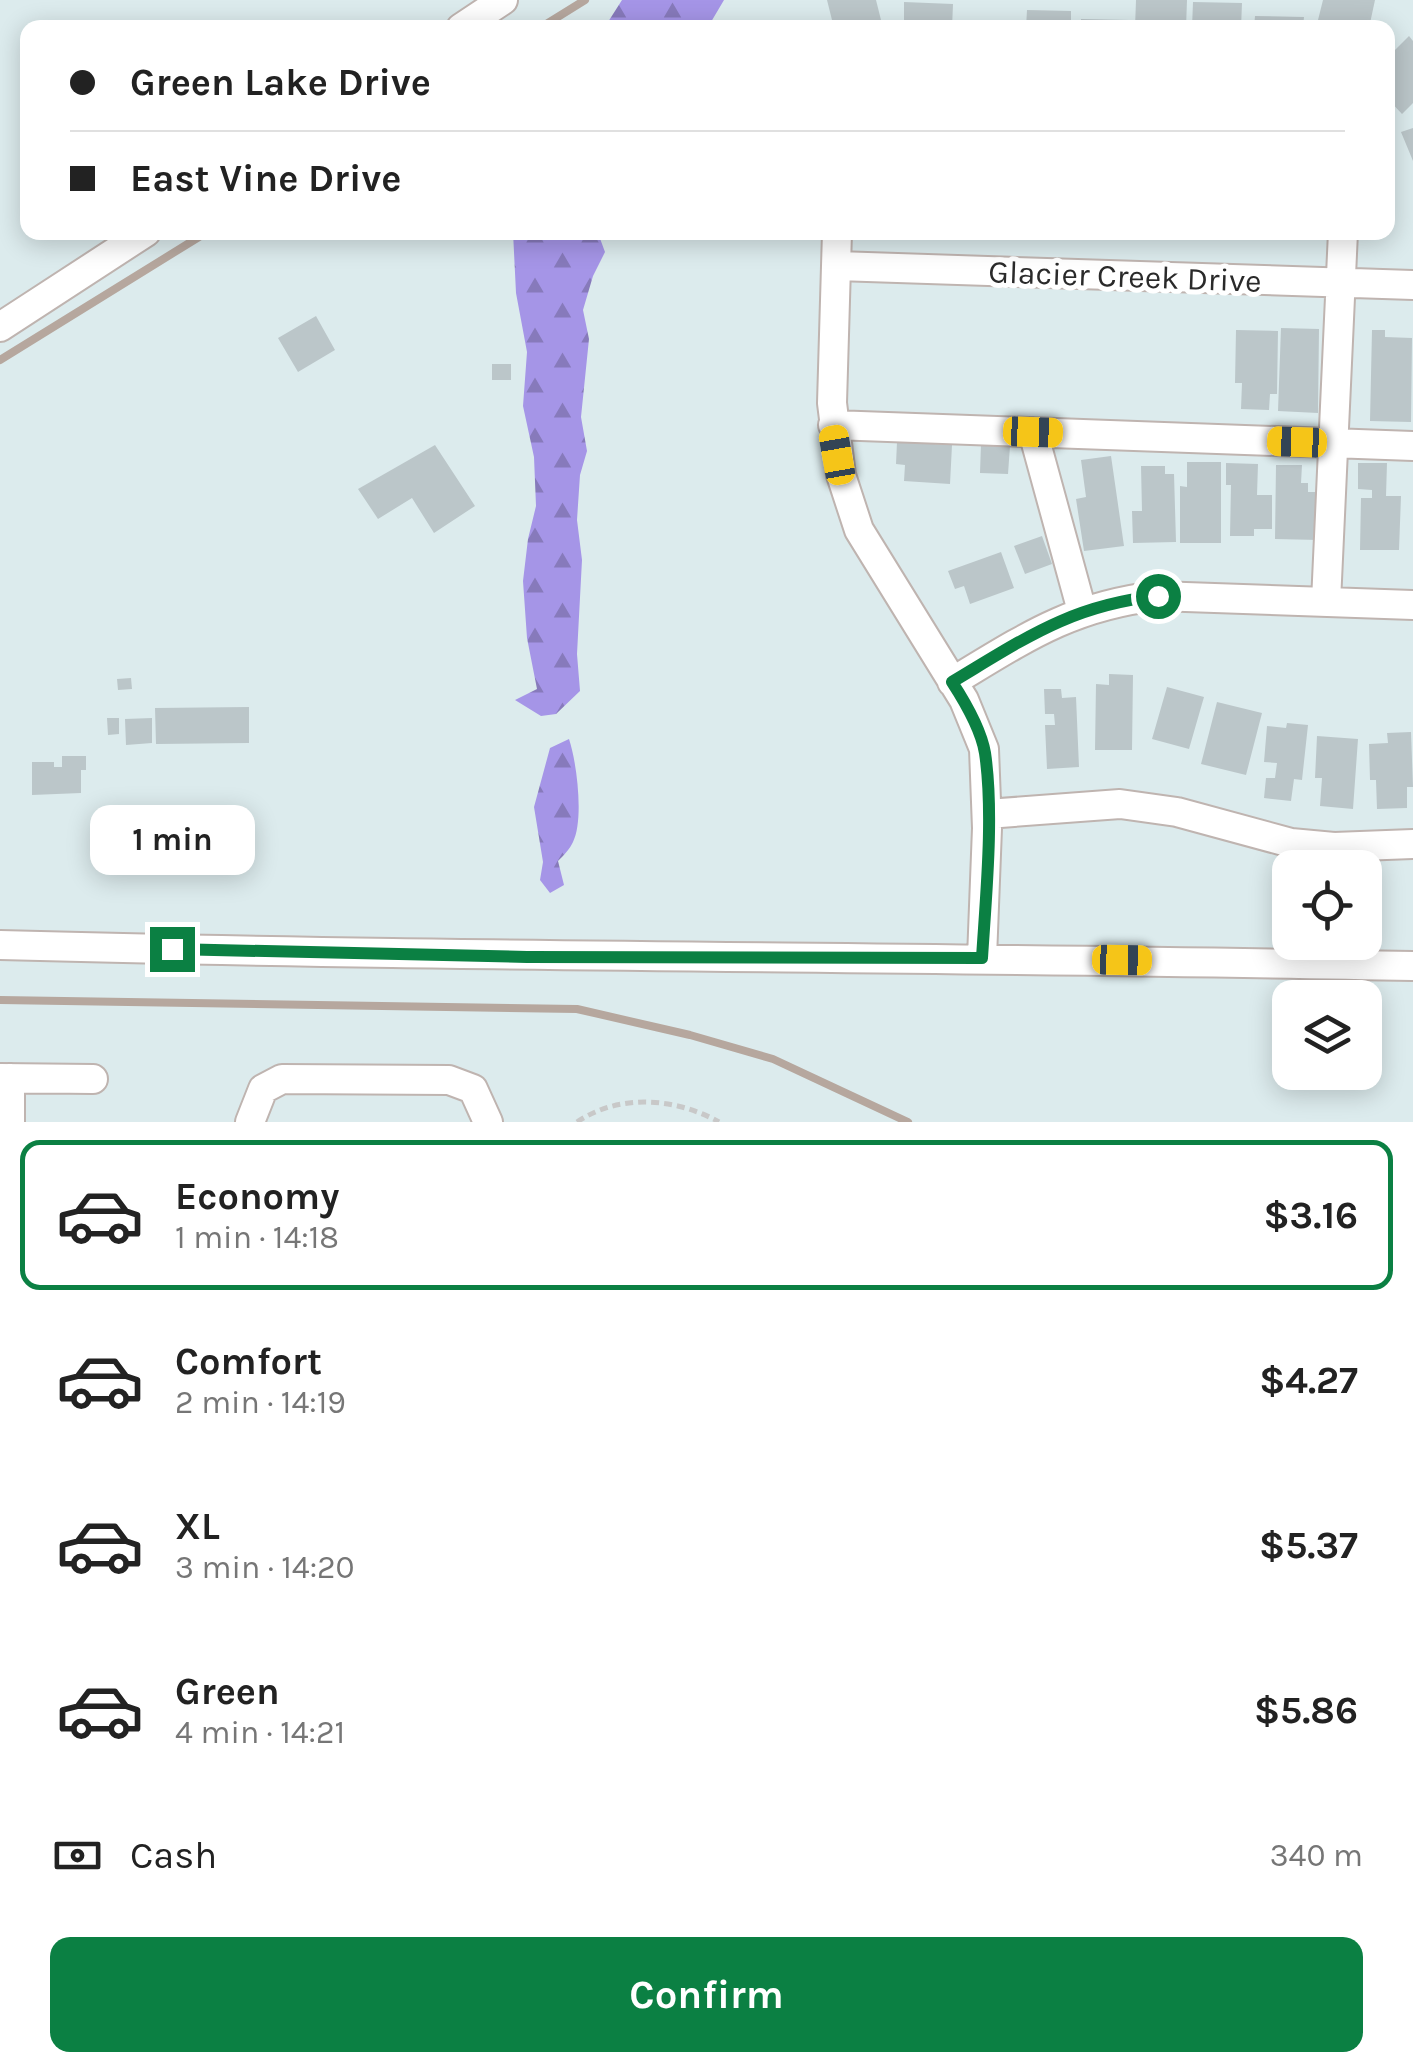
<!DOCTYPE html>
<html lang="en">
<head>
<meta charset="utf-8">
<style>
  body { margin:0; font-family:Karla,sans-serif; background:#f2f2f2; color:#222; height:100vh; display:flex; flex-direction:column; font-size:38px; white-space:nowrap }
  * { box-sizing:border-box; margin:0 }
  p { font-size:32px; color:#767676 }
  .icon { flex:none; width:55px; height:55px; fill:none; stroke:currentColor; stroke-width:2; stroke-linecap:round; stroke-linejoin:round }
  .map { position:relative; height:1122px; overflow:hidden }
  .details { display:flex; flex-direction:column; background:#fff; flex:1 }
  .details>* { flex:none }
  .top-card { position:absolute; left:20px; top:20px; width:1375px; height:220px; border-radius:20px; box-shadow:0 5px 25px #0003; display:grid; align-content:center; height:220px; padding:0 50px; background:#fff }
  .buttons { position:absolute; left:1272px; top:850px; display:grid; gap:20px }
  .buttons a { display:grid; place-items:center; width:110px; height:110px; border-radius:20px; background:#fff; box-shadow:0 5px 25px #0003; font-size:50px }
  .end { position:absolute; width:45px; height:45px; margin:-22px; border:12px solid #0b8043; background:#fff; box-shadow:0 0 0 5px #fff }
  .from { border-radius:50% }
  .bubble { position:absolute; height:70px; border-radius:20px; background:#fff; box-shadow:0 5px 25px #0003; font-size:32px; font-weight:700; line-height:70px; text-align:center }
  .car { position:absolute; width:30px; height:60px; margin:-30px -15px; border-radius:12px; box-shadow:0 0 8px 2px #0007; background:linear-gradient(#f5c518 24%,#345 0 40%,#f5c518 0 76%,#345 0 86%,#f5c518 0) }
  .top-card b { display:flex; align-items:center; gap:35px; height:95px; font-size:38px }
  .top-card b+b { border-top:2px solid #e0e0e0 }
  .top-card i { width:25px; height:25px; background:#222 }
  ul { padding:18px 0 0; list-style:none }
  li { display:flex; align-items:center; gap:30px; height:150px; margin:0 20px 15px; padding:0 30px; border:5px solid transparent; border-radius:20px }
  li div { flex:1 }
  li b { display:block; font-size:38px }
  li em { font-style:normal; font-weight:700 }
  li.selected { border-color:#0b8043 }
  li>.icon { width:90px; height:90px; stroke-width:1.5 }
  .pay { display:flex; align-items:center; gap:25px; height:110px; padding:0 50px; font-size:38px }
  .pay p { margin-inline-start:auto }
  .cta { display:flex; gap:20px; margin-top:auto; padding:20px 50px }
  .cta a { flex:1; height:115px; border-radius:20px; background:#0b8043; color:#fff; font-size:40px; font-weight:700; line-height:115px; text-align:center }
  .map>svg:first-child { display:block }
  .forest { fill:url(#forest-firs) }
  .building { fill:#bbc6c9 }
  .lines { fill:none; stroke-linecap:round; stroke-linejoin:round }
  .minor-casing { stroke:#bfb4b0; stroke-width:32 }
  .path { stroke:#c8c8c8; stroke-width:5; stroke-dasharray:8 5; stroke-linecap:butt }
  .minor { stroke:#fff; stroke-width:28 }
  .rail { stroke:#b6a79e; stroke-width:8 }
  .route { stroke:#0b8043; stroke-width:12 }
  .labels { text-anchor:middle; stroke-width:10; stroke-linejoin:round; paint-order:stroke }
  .street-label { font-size:32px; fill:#2a2a2a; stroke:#fff }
</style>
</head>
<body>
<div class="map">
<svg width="1413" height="1122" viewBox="0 0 1413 1122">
  <defs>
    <pattern id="forest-firs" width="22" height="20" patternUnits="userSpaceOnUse" patternTransform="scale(2.5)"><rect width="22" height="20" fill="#a595e7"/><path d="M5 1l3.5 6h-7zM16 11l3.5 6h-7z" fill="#877abb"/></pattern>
  </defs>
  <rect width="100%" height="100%" fill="#dcebed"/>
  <path class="forest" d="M622 0H724L711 22 698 27H597L608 22Z
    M513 232 598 233 605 252 593 276 583 310 589 339 581 417 587 451 580 475 577 520 582 560 577 654 580 691 556 714 541 716 515 700 537 689 527 638 523 581 528 539 536 506 534 457 523 406 527 352 516 293Z
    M569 739C577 763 584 820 573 842 570 849 563 856 558 861L564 885 550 893 540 880 543 862 534 807 550 748Z"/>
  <path class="building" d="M827 0H876L883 28H834Z
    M1136 0H1187L1186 28H1135Z
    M1323 0H1375L1369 28H1316Z
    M904 2 953 4 952 28H904Z
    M1193 2 1242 3 1241 28H1192Z
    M1027 10 1071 11V28H1026Z
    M1255 16 1304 17 1303 28H1254Z
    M1081 19 1129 20V28H1081Z
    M968 21 1013 23V28H967Z
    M1409 36 1413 41V103L1402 114 1388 99V57Z
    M1413 128V161L1401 132Z
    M316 316 335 350 298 372 278 338Z
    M1281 328 1319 329 1318 413 1278 411Z
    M1236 330 1278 331 1277 394H1270L1269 410 1241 409 1242 383H1235Z
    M1372 330H1385V337L1412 338 1411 422 1370 421Z
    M492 364H511V380H492Z
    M897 442 952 445 950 484 904 481 905 465 896 464Z
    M981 444 1010 446 1008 474 980 473Z
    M435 445 475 506 434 533 412 498 378 519 358 489Z
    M1111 456 1124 546 1084 551 1076 499 1086 497 1081 460Z
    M1187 462H1221V543H1180V486L1187 487Z
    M1226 463 1258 464 1257 495H1272V529H1254V536H1230L1231 485H1226Z
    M1358 463H1387L1386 496H1401L1399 550H1360L1361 498H1372V490L1358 489Z
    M1276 465H1302L1301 483H1308V492H1320L1319 540 1275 539Z
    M1141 466H1165V474H1174L1176 542 1133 543 1132 511H1142Z
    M1042 536 1052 564 1025 574 1014 546Z
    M1001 552 1014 588 970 604 964 586 955 589 948 571Z
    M1109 674 1133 675 1132 750H1095L1096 684 1109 685Z
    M131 678 132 689 118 690 117 679Z
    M1167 687 1204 697 1189 749 1152 739Z
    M1044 689H1061L1062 698 1076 697 1079 767 1047 769 1045 725H1055L1054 714H1045Z
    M1217 702 1262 713 1246 775 1201 764Z
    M249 707V743L156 744 155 708Z
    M107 718H119V734L108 735Z
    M152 718V743L126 745 125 719Z
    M1287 723 1308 725 1302 780 1294 779 1291 801 1264 798 1266 778H1275L1277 763 1264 762 1267 726 1286 728Z
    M1411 732 1413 787H1407V808L1377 809 1376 780H1370L1369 744 1388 743 1387 733Z
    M1317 736 1358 739 1353 809 1320 806 1322 778H1315Z
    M62 756H86V770H81V793L32 795V762H54V767H62Z"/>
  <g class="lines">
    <g class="minor-casing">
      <path id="minor" d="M461 28 503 0
        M837 232 832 403 841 475 859 530 964 700 984 749 987 828 982 958
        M837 266 1413 285
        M0 327 146 232
        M833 425 1413 446
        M1033 432 1082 611
        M1326 602 1343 232
        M952 682C1025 638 1071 606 1157 596L1413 605
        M987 814 1120 804 1177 812 1291 843 1334 847 1413 844
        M0 945C471 958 942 956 1413 966
        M0 1078 93 1079
        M10 1122V1078
        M250 1122 263 1089 282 1079 449 1080 473 1089 488 1122"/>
    </g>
    <path class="path" d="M577 1122C620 1093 676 1098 719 1122"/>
    <use href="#minor" class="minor"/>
    <path class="rail" d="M540 28 585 0
      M0 360 207 232
      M0 1000 577 1009 690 1035 773 1059 908 1122"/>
  </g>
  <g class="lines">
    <path class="route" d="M172 949 527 957 982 958C986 895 994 814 985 753 981 729 965 702 952 682 1024 639 1071 605 1158 596"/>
  </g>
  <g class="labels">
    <g class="street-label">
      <text transform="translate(1125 276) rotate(2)" y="11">Glacier Creek Drive</text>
    </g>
  </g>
</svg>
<div class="buttons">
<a><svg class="icon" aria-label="locate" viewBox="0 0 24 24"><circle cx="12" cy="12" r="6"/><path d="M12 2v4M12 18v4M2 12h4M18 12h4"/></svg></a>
<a><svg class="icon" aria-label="layers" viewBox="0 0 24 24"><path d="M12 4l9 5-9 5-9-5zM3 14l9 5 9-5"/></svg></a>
</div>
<i class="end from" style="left:1158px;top:596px"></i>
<i class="end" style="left:172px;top:949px"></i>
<div class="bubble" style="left:90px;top:805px;width:165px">1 min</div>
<i class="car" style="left:1033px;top:432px;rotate:92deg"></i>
<i class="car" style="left:1297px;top:442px;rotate:272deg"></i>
<i class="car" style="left:837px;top:455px;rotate:350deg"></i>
<i class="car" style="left:1122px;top:960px;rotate:91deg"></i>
<div class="top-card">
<b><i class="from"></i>Green Lake Drive</b>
<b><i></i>East Vine Drive</b>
</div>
</div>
<section class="details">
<ul>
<li class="selected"><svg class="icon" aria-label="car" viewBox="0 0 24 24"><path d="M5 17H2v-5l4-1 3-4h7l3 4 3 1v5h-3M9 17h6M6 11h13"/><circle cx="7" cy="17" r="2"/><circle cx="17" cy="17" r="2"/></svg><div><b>Economy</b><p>1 min · 14:18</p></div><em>$3.16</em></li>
<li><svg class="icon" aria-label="car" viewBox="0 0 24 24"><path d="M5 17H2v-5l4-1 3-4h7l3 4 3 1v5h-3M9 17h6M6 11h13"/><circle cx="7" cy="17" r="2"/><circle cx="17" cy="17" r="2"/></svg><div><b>Comfort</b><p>2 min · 14:19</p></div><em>$4.27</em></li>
<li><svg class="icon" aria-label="car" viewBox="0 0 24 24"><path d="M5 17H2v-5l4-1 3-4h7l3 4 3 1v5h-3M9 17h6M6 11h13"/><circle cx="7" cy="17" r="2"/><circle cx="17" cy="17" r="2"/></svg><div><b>XL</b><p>3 min · 14:20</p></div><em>$5.37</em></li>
<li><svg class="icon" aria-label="car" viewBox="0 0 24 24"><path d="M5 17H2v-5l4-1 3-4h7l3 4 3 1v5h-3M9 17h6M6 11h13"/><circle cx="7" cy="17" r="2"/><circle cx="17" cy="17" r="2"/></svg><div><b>Green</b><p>4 min · 14:21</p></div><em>$5.86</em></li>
</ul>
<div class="pay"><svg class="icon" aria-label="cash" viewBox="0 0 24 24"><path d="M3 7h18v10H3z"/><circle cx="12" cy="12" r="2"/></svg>Cash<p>340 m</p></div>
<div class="cta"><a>Confirm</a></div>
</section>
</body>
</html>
